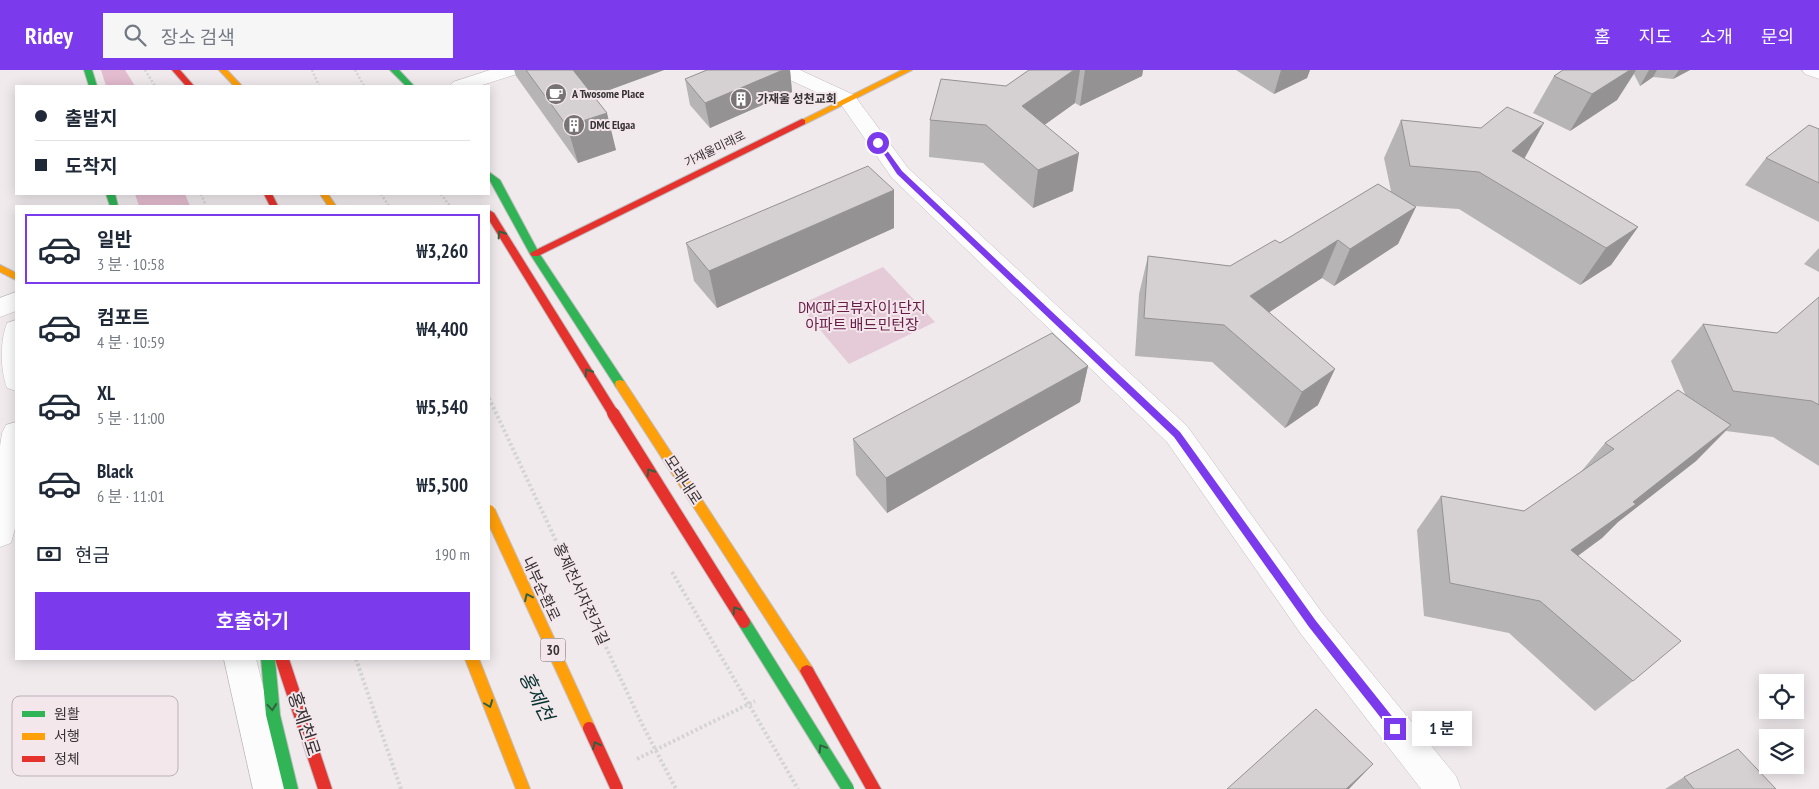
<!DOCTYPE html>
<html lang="ko">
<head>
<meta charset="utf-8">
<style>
  body { margin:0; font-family:"PT Sans Narrow","Noto Sans KR",sans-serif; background:#f6f6f7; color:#1f2937; height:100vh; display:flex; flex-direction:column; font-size:19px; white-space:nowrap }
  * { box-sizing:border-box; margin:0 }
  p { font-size:16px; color:#747a83 }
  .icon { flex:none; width:28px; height:28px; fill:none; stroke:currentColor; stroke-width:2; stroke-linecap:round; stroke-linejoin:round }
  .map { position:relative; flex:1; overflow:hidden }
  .drawer { position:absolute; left:15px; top:135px; width:475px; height:455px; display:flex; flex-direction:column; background:#fff; border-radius:0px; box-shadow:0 2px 12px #0003 }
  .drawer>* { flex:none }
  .top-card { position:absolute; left:15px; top:15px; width:475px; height:110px; border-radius:0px; box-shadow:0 2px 12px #0003; display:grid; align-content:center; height:110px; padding:0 20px; background:#fff }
  .buttons { position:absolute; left:1759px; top:604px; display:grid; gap:10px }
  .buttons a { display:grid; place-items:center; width:45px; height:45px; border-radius:0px; background:#fff; box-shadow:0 2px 12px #0003; font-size:25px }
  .end { position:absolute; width:22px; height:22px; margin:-11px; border:6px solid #7c3aed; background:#fff; box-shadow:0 0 0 2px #fff }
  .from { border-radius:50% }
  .bubble { position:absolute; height:35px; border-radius:0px; background:#fff; box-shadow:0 2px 12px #0003; font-size:16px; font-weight:600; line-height:35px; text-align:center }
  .top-card b { display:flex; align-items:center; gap:18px; height:48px; font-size:19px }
  .top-card b+b { border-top:1px solid #e0e1e3 }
  .top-card i { width:12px; height:12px; background:#1f2937 }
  ul { padding:9px 0 0; list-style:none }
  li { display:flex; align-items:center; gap:15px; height:70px; margin:0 10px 8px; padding:0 10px; border:2px solid transparent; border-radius:0px }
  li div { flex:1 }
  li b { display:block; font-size:19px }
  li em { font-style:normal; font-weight:600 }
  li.selected { border-color:#7c3aed }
  li>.icon { width:45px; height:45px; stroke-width:1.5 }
  .pay { display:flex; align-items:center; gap:12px; height:55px; padding:0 20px; font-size:19px }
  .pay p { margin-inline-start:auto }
  .primary-button { display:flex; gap:10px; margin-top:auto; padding:10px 20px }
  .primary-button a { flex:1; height:58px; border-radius:0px; background:#7c3aed; color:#fff; font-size:20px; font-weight:600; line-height:58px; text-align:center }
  header { display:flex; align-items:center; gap:30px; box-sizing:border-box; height:70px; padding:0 25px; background:#7c3aed; color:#fff }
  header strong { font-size:24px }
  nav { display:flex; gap:28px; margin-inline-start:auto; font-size:18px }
  .search { width:350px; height:45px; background:#f6f6f7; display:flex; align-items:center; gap:12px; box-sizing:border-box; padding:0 18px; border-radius:0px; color:#747a83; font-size:19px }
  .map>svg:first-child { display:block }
  .green { fill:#e4cbd7 }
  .forest { fill:#e3bccf }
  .pier { fill:#f0eaed }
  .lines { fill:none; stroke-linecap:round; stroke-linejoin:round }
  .street-casing { stroke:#c1bcbf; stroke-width:1 }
  .fast-casing { stroke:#c1bcbf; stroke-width:2 }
  .slow-casing { stroke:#c1bcbf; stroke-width:2 }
  .jam-casing { stroke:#c1bcbf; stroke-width:2 }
  .path-far1 { stroke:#d5d4d4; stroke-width:2.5; stroke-dasharray:2 2; stroke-linecap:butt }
  .path { stroke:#d5d4d4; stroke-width:4; stroke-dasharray:2.5 2.5; stroke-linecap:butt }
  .street { fill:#fdfcfc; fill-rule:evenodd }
  .fast { fill:#30b455; fill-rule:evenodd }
  .slow { fill:#ff9f0a; fill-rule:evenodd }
  .jam { fill:#e5322d; fill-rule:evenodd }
  .fast-bridge-casing { stroke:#c8bfc3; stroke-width:14; stroke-linecap:butt }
  .slow-bridge-casing { stroke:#c8bfc3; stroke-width:14; stroke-linecap:butt }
  .jam-bridge-casing { stroke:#c8bfc3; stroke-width:14; stroke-linecap:butt }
  .path-bridge { stroke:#d5d4d4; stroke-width:4; stroke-dasharray:2.5 2.5; stroke-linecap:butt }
  .fast-bridge { stroke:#30b455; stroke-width:12 }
  .slow-bridge { stroke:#ff9f0a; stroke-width:12 }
  .jam-bridge { stroke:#e5322d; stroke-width:12 }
  .wall { fill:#b7b4b5 }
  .shaded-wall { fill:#959294 }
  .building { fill:#d5d1d3; stroke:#959294 }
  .oneway { stroke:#356040 }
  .route { fill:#7c3aed }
  .labels { text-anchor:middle; stroke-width:4; stroke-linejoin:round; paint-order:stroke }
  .far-poi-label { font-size:12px; font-weight:bold; fill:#373335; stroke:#f3e7ec; text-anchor:start }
  .far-street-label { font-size:12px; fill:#373335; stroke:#f3e7ec }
  .shield { fill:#f3e7ec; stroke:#6f696c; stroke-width:1 }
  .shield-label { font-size:14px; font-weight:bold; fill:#373335 }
  .park-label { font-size:15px; fill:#681c48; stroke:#f3e7ec }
  .street-label { font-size:15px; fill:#373335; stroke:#f3e7ec }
  .near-street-label { font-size:18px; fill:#373335; stroke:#f3e7ec }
  .near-water-label { font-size:19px; font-style:italic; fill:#043230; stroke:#f3e7ec }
  .key { fill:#f3e7ec; stroke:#bbb1b5; stroke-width:1 }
  .key-label { font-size:14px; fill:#373335 }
</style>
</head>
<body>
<header>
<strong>Ridey</strong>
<div class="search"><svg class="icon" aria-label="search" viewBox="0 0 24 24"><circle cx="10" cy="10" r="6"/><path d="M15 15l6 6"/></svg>장소 검색</div>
<nav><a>홈</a><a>지도</a><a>소개</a><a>문의</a></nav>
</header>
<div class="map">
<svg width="1819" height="719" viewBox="0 0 1819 719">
  <rect width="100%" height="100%" fill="#f0eaed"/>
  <path class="green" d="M883 197 935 252 849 294 799 235Z"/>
  <path class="forest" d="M101 0H125L135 16H106Z
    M135 124H185L190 136H139Z"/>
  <path class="pier" d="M156 0H256L270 16H165Z
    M232 124H354L363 136H240Z
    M489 407 491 409 632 719H508L449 589H489Z"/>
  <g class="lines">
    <g class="street-casing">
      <path id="street" d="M490 0H520L517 4 479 16H450L453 12Z
        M774 0H800L854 25 908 98 1187 356 1323 544 1456 706 1461 719H1421L1301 564 1167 372 892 108 840 33 777 4Z
        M1802 0H1819V9L1805 4Z
        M16 222V241L0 247V228Z
        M16 250V321L7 318C0 299 0 271 7 253Z
        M16 352V455L11 473 0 477V376L2 363 6 355Z
        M224 589H256L289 719H253Z"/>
    </g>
    <g class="fast-casing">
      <path id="fast" d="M84 0H92L97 16H89Z
        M390 0H399L414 16H406Z
        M489 102 500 110 539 183 624 311 625 314 624 317H616L530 184 489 109Z
        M106 124H115L118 136H110Z
        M261 589H275L280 645 298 719H284L266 645Z"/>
    </g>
    <g class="slow-casing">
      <path id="slow" d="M219 0H227L242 16H234Z
        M902 0H912L805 54H799L798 52Z
        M320 124H328L336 136H328Z
        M0 195 16 203V210L0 202Z
        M620 310 624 311 812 597 814 601 812 605 807 607 802 605 616 317 615 314 616 311Z
        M465 589H479L530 719H516Z"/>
    </g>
    <g class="jam-casing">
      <path id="jam" d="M172 0H180L194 16H186Z
        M802 49 805 50V54L538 186H532L530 184 532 182Z
        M264 124H272L278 136H270Z
        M489 140 494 143 617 340 619 343 617 346H609L489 150Z
        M275 589H289L332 719H318Z
        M807 595 812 597 881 719H866L802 605 800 601 802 597Z"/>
    </g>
    <path class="path-far1" d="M145 0 155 16
      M312 0 319 16
      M355 0 364 16
      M201 124 206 136
      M381 124 389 136
      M441 124 450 136"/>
    <path class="path" d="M489 328 642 654 676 719
      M672 502 798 719
      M356 589 401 719"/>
    <use href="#street" class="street"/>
    <use href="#fast" class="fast"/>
    <use href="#slow" class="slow"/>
    <use href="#jam" class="jam"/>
    <g class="fast-bridge-casing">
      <path id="fast-bridge" d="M744 552 848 719"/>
    </g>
    <g class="slow-bridge-casing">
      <path id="slow-bridge" d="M489 441 589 658"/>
    </g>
    <g class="jam-bridge-casing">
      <path id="jam-bridge" d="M613 343 744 552
        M589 658 617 719"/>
    </g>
    <path class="path-bridge" d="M637 689 755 631"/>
    <use href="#fast-bridge" class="fast-bridge"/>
    <use href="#slow-bridge" class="slow-bridge"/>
    <use href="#jam-bridge" class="jam-bridge"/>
  </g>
  <path class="wall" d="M514 0H664L593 26 616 80 578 93 516 6Z
    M707 0H790L792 22 710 58 690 35 685 9Z
    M1029 0H1143L1142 6 1080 36 1075 33 1044 55 1073 121 1033 138 983 93 929 87 930 50 1006 16Z
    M1236 0H1310L1307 8 1274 24Z
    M1563 0H1690L1673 9 1653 7 1640 16 1634 4 1617 30 1570 61 1533 43 1554 6Z
    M1401 50 1524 89 1638 157 1611 195 1580 215 1459 139 1414 136 1398 174 1334 216 1322 208 1269 242 1318 335 1285 358 1212 292 1135 286 1139 224 1148 186 1230 196 1391 121 1384 88Z
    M1819 59V152L1745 115 1766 88Z
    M894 158 717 238 694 211 686 173Z
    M1819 178V202L1804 194Z
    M1819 227V396L1773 367 1726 361 1696 391 1618 452 1602 468 1578 486 1633 611 1595 641 1509 563 1424 546 1417 460 1441 426 1524 441 1580 403 1605 373 1685 324 1671 291 1703 254 1777 263Z
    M1088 296 1080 332 887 443 856 405 853 369Z
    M1684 707 1776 719H1665Z"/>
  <path class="shaded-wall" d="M570 0H664L579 31Z
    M783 0H790L792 22 710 58 705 33Z
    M1074 0H1080L1075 33 1018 74 1022 36Z
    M1085 0H1143L1142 6 1080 36Z
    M1281 0H1310L1307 8 1274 24Z
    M1630 0H1636L1617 30 1570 61 1592 24Z
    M1649 0H1657L1653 7 1640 16Z
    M1679 0H1690L1673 9Z
    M607 43 616 80 578 93 567 56Z
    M1544 53 1523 91 1512 81Z
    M1079 83 1073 121 1033 138 1038 100Z
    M894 120V158L717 238 709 201Z
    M1416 137 1398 174 1334 216 1350 179Z
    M1638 157 1611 195 1580 215 1606 178Z
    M1338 170 1322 208 1236 264 1250 226Z
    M1088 296 1080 332 887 443 886 408Z
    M1335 299 1318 335 1285 358 1302 322Z
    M1731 355 1696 391 1618 452 1602 468 1539 514 1571 480Z
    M1373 694 1349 719H1346Z"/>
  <path class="building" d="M526 0H573L607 43 567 56Z
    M707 0H783L705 33 685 9Z
    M1029 0H1074L1022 36 1079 83 1038 100 986 55 930 50 941 9 1006 16Z
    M1563 0H1630L1592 24 1554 6Z
    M1507 37 1544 53 1512 81 1638 157 1606 178 1479 102 1410 96 1401 50 1481 58Z
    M1809 55 1819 59V113L1766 88Z
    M868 96 894 120 709 201 686 173Z
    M1378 114 1416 137 1350 179 1338 170 1250 226 1335 299 1302 322 1224 255 1144 248 1148 186 1230 196 1275 170 1280 173Z
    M1819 227V335L1812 331 1733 321 1703 254 1777 263Z
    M1052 263 1088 296 886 408 853 369Z
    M1678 320 1731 355 1633 432 1636 434 1571 480 1681 571 1633 611 1540 531 1450 513 1441 426 1524 441 1614 379 1605 373Z
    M1316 639 1373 694 1346 719H1227Z
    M1738 679 1776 719H1694L1684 707Z"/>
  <defs><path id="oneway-chevron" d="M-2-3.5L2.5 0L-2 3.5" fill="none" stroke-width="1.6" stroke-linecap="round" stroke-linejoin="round" transform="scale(1.25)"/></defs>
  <g class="oneway">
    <use href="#oneway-chevron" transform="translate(501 164) rotate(-122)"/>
    <use href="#oneway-chevron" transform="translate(588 302) rotate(-122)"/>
    <use href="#oneway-chevron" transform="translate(650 402) rotate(-122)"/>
    <use href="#oneway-chevron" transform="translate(528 527) rotate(-115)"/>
    <use href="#oneway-chevron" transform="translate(736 540) rotate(-122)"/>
    <use href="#oneway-chevron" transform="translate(489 634) rotate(69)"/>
    <use href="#oneway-chevron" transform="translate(272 637) rotate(85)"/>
    <use href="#oneway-chevron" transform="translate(596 675) rotate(-115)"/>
    <use href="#oneway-chevron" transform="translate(822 678) rotate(-122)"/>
  </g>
  <path class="route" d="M876 72H881L902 101 1180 362 1316 551 1399 655V662H1392L1309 557 1174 367 897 104Z"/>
  <defs>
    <g id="cafe-disc" transform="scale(1.125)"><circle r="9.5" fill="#787375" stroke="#f3e7ec"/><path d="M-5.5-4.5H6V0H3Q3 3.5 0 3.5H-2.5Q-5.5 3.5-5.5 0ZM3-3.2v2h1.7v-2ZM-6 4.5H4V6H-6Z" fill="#fff"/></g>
    <g id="building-disc" transform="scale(1.125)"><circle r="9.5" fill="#787375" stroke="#f3e7ec"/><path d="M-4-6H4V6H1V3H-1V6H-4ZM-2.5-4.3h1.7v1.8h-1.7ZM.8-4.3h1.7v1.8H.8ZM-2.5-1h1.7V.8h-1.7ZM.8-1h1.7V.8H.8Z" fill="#fff"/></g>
  </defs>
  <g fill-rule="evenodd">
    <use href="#cafe-disc" x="556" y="24"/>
    <use href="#building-disc" x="741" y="29"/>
    <use href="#building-disc" x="574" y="55"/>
  </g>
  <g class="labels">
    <g class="far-poi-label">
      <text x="572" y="28">A Twosome Place</text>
      <text x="757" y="33">가재울 성천교회</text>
      <text x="590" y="59">DMC Elgaa</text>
    </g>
    <g class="far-street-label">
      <text transform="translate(715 79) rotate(-26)" y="4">가재울미래로</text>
    </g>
    <rect class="shield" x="540.5" y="568.5" width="25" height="23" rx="4"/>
    <g class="shield-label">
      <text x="553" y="585">30</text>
    </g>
    <g class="park-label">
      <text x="862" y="243">DMC파크뷰자이1단지<tspan x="862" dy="17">아파트 배드민턴장</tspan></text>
    </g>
    <g class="street-label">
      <text transform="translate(683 410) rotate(57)" y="5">모래내로</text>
      <text transform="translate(541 519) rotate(65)" y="5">내부순환로</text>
      <text transform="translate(581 524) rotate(65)" y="5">홍제천서자전거길</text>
    </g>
    <g class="near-street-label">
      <text transform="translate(304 654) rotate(72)" y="6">홍제천로</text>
    </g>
    <g class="near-water-label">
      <text transform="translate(537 626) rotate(63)" y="7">홍제천</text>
    </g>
  </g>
  <rect x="12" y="626" width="166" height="80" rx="8" class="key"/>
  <rect x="22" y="641" width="23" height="6" fill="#30b455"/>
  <rect x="22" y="663" width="23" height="7" fill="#ff9f0a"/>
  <rect x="22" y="686" width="23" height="6" fill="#e5322d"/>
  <g class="key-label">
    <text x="54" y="649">원활</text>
    <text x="54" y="671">서행</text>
    <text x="54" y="694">정체</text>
  </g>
</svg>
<div class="buttons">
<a><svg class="icon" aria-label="locate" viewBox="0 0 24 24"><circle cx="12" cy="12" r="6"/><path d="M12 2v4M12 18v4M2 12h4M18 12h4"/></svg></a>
<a><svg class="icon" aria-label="layers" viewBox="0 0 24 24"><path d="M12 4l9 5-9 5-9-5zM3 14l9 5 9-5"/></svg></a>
</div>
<i class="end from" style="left:878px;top:73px"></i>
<i class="end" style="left:1395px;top:659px"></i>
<div class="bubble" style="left:1412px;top:641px;width:60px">1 분</div>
<div class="top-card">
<b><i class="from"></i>출발지</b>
<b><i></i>도착지</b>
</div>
<section class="drawer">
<ul>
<li class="selected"><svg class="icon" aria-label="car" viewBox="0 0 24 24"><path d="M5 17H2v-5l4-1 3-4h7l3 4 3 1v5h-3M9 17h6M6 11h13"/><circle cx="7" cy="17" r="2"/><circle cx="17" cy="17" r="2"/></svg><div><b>일반</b><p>3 분 · 10:58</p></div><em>₩3,260</em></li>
<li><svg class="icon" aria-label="car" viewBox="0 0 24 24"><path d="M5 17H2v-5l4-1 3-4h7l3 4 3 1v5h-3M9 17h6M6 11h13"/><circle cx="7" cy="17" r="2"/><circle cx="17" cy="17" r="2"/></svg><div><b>컴포트</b><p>4 분 · 10:59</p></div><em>₩4,400</em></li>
<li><svg class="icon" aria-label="car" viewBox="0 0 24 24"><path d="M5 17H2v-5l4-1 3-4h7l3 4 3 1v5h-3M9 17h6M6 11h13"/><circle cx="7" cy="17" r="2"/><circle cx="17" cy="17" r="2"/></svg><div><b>XL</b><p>5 분 · 11:00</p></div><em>₩5,540</em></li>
<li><svg class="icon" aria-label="car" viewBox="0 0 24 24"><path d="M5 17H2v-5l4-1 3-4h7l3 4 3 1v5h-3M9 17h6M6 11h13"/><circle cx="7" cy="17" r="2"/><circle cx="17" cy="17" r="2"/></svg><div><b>Black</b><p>6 분 · 11:01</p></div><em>₩5,500</em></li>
</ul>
<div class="pay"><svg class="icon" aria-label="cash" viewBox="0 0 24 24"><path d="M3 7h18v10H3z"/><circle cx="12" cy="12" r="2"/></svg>현금<p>190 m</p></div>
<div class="primary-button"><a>호출하기</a></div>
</section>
</div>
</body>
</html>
